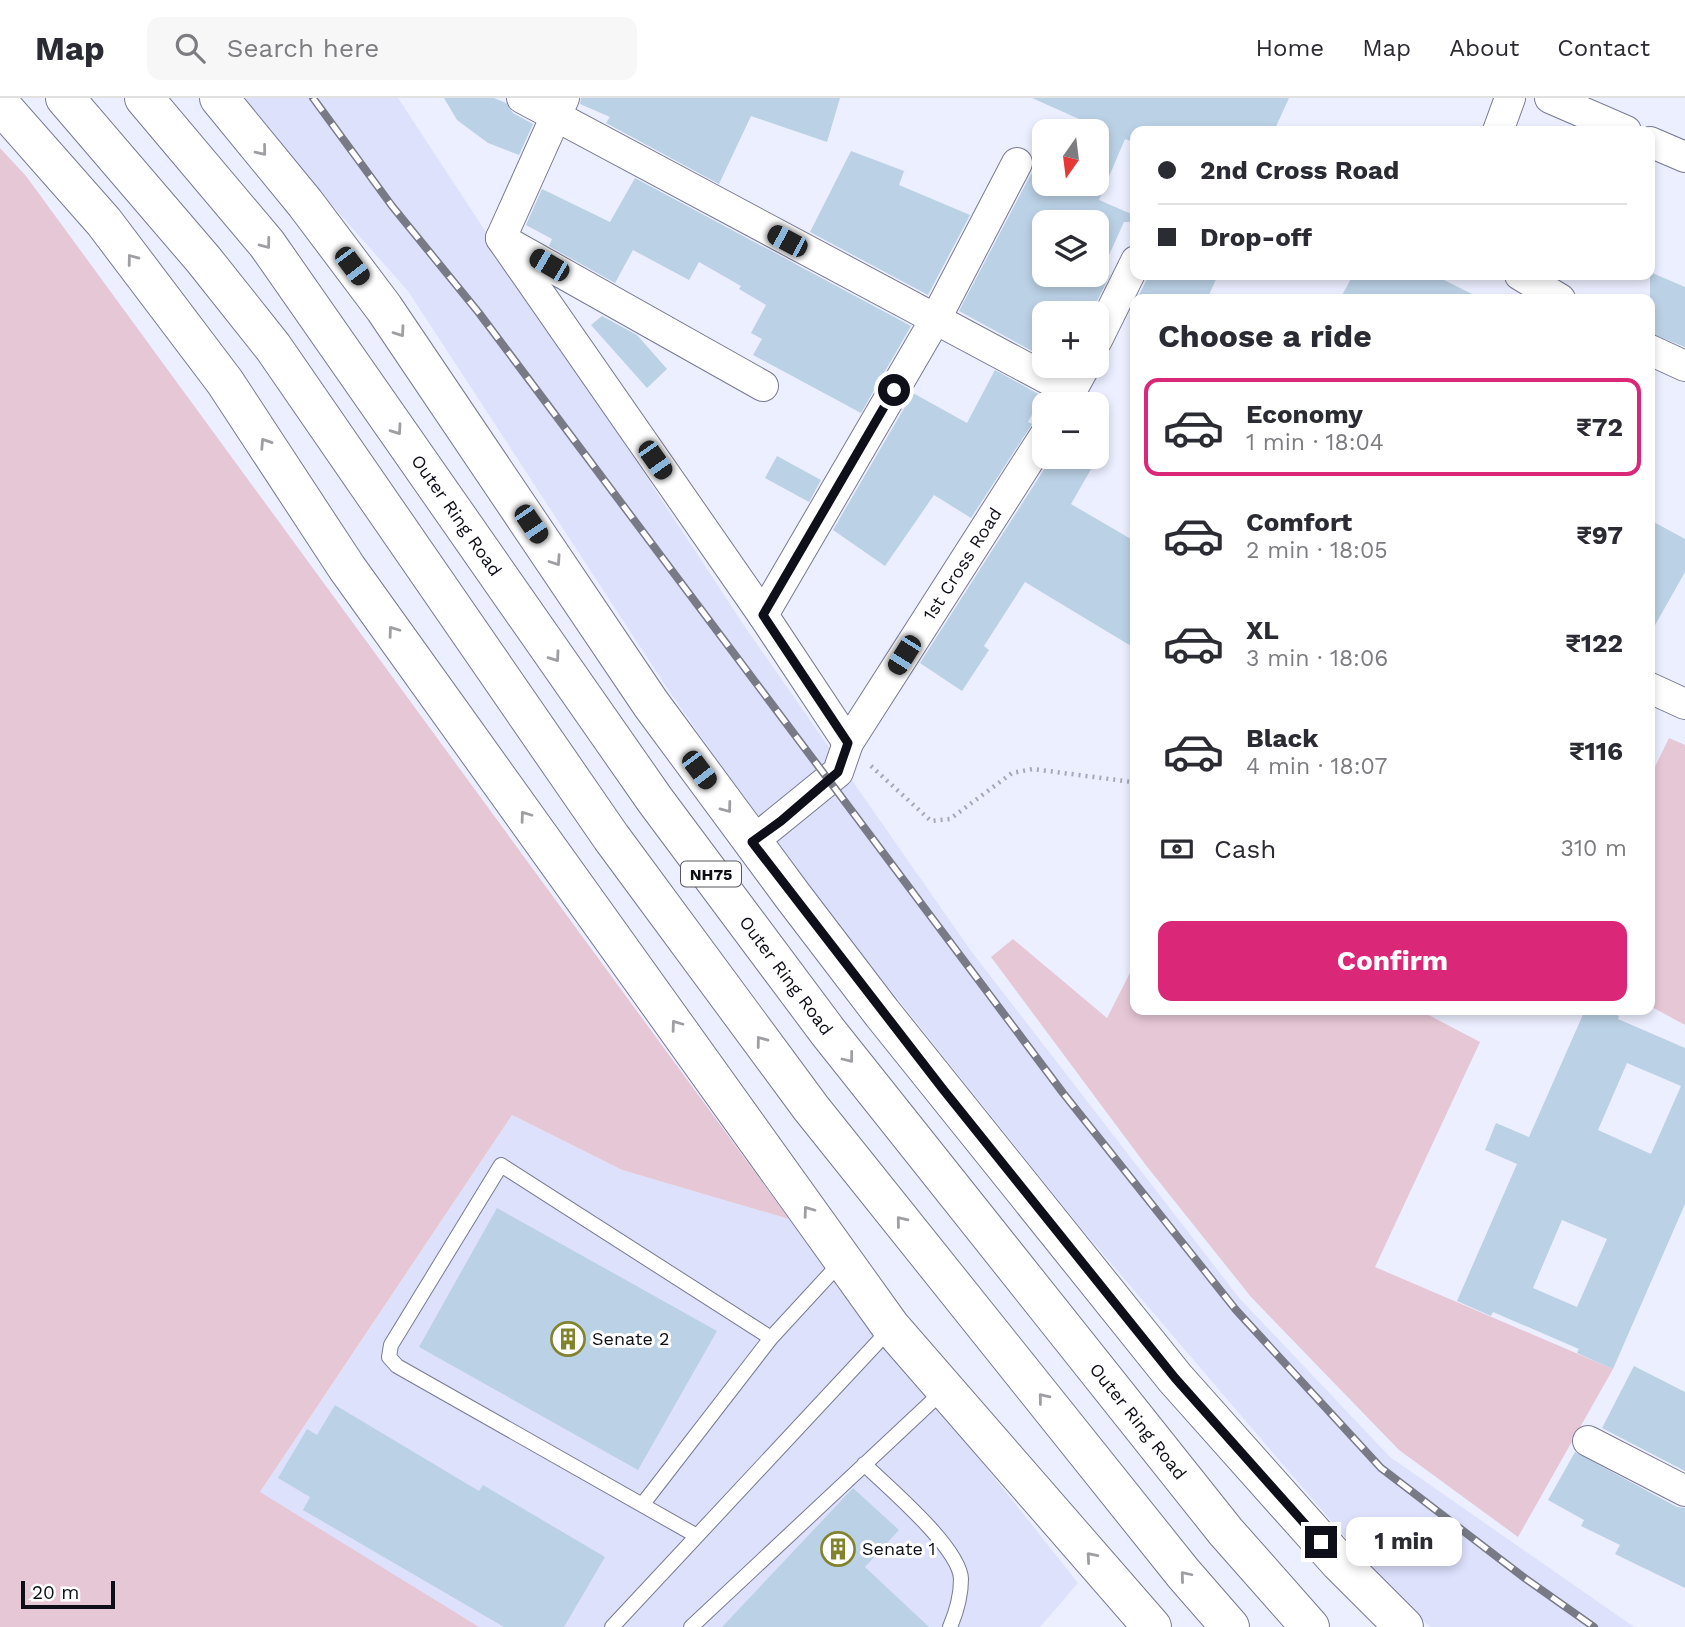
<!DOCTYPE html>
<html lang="en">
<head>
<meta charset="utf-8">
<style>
  body { margin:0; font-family:"Work Sans",sans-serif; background:#f7f7f7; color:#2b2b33; height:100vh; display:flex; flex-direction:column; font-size:26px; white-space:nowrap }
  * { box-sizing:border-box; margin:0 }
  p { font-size:23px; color:#7c7c81 }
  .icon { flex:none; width:38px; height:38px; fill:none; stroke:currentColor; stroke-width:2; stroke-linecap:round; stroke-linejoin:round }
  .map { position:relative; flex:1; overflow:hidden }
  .side { position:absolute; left:1130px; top:196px; width:525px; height:721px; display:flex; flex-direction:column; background:#fff; border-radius:14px; box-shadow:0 4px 10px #0003 }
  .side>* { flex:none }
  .top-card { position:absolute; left:1130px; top:28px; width:525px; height:154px; border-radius:14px; box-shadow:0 4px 10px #0003; display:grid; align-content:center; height:154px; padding:0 28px; background:#fff }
  .needle { width:46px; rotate:194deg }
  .buttons { position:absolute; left:1032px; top:21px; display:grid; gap:14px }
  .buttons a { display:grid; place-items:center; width:77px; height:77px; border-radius:14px; background:#fff; box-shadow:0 4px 10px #0003; font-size:35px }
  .scale { position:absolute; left:21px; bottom:18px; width:94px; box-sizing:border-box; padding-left:7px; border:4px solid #0e0f18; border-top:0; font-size:19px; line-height:24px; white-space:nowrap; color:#0e0f18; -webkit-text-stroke:5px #fff; paint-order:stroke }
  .end { position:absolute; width:32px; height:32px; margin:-16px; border:9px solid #0e0f18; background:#fff; box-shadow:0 0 0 4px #fff }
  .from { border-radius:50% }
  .bubble { position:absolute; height:49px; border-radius:14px; background:#fff; box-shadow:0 4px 10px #0003; font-size:23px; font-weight:700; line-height:49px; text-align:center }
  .car { position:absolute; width:21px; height:42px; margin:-21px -10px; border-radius:9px; box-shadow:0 0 5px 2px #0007; background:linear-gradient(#222 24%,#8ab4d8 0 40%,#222 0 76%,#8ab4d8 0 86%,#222 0) }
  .top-card b { display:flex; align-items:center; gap:24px; height:66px; font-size:26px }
  .top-card b+b { border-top:2px solid #e1e1e2 }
  .top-card i { width:18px; height:18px; background:#2b2b33 }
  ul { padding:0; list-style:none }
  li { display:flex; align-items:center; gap:21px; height:98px; margin:0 14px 10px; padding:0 14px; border:4px solid transparent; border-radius:14px }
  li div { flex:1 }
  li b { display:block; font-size:26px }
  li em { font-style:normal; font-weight:700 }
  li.active { border-color:#db2777 }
  li>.icon { width:63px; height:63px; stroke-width:1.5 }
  h2 { padding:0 28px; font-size:32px; line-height:84px }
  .pay { display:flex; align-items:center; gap:18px; height:77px; padding:0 28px; font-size:26px }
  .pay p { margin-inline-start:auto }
  .button { display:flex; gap:14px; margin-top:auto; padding:14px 28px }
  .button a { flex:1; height:80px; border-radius:14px; background:#db2777; color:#fff; font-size:28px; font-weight:700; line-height:80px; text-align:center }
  header { display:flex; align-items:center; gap:42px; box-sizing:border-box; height:98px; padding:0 35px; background:#fff; border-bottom:2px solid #e1e1e2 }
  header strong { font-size:33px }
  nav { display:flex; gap:38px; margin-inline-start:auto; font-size:24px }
  .search { width:490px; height:63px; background:#f7f7f7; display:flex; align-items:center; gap:18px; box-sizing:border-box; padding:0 24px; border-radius:14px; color:#7c7c81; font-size:26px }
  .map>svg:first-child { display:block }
  .built { fill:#dde1fc }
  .green { fill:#e6c7d6 }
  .building { fill:#bbd1e5; fill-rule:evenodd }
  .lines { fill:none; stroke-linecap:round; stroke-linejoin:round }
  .lane-casing { stroke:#777a92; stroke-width:16 }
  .street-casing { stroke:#777a92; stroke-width:32 }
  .secondary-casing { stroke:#777a92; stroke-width:40 }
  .highway-casing { stroke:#777a92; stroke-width:40 }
  .path { stroke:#a6a8b6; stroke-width:4.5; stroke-dasharray:2 5; stroke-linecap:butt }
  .lane { stroke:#fff; stroke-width:14 }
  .street { stroke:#fff; stroke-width:30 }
  .secondary { stroke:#fff; stroke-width:38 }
  .highway { stroke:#fff; stroke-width:38 }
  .rail-casing { stroke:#787a86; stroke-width:8 }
  .rail { stroke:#fff; stroke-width:5; stroke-dasharray:16; stroke-linecap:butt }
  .oneway { stroke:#9f9fa3 }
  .route { stroke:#0e0f18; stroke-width:9 }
  .labels { text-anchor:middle; stroke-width:6; stroke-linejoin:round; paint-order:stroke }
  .shield { fill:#fff; stroke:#56575d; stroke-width:2 }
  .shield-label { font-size:16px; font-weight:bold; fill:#0e0f18 }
  .street-label { font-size:18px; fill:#0e0f18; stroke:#fff }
  .poi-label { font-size:18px; fill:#0e0f18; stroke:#fff; text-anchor:start }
</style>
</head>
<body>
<header>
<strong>Map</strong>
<div class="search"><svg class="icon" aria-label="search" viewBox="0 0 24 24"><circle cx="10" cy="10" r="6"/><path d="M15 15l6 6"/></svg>Search here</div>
<nav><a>Home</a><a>Map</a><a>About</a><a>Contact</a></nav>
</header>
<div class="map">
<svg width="1685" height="1529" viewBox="0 0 1685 1529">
  <rect width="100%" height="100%" fill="#ecefff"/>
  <path class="built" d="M237 0H398L745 529 971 853 1240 1201 1390 1359 1634 1529H1431L1402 1506 1080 1129 796 774 669 593 408 193Z
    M512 1017 622 1072 789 1121 1078 1485 1040 1529H170Z"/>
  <path class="green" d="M0 50 26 78 789 1121 622 1072 512 1017 260 1394 479 1529H0Z
    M1669 640 1685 647V927L1650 908V679Z
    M1013 841 1107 920 1136 863V912H1419L1480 944 1375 1169 1613 1271 1518 1439 1399 1352 1251 1199 1145 1066 991 859Z"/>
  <path class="building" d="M444 0H494L506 5 513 15 533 26 519 57 488 45 457 22Z
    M581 0H840L827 44 751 18 719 86 606 25 610 19 580 6Z
    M1032 0H1289L1274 33H1136V45L1125 41 1099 102 1136 118V124H1124L1100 177H1110L1091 215H1045V260L959 213 1031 76 1034 77 1036 73 1045 77V86H1097V29ZM1045 124H1097V177H1045Z
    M851 53 904 73 899 87 970 117 928 197 810 134Z
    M635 80 911 228 861 315 753 257 762 241 751 235 766 207 739 191 741 188 699 164 689 182 633 152 615 185 549 148 552 141 526 127 542 91 610 124Z
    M1650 174 1685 189V249L1650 235Z
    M1149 177H1218L1207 201H1137Z
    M1353 177H1434L1482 201H1340Z
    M602 218 637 237 667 271 647 290 591 227Z
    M995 272 1042 298 1028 324 1032 326 971 420 934 397 885 468 833 432 913 295 967 325Z
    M777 358 821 382 809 404 765 380Z
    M1052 359H1098L1071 406 1136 444V551L1025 484 984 548 989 552 962 593 920 565Z
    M1650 422 1685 441V474L1650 536Z
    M1585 912H1604L1619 918 1618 921 1685 950V1106L1613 1271 1577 1255 1579 1251 1493 1214 1491 1218 1457 1203 1517 1066 1485 1052 1496 1025 1529 1039ZM1627 965 1681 988 1651 1056 1598 1032ZM1562 1122 1607 1141 1577 1209 1533 1190Z
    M497 1110 717 1233 638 1372 419 1249Z
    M1634 1268 1685 1294V1373L1602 1330Z
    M335 1307 479 1393 483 1387 605 1459 564 1529H504L303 1412 310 1399 278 1380 307 1331 317 1337Z
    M1575 1354 1677 1409 1685 1410V1490L1615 1456 1620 1447 1581 1428 1584 1422 1548 1402Z
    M853 1390 899 1432 865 1469 929 1529H722Z"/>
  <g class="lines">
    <g class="lane-casing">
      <path id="lane" d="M864 1366C888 1389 960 1450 961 1481 961 1497 956 1515 950 1529
        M642 1407 771 1240
        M697 1438 397 1268 389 1259 391 1247 501 1067 771 1240 841 1164
        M612 1529 891 1230
        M691 1529 943 1293"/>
    </g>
    <g class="street-casing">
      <g id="street">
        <path d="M522 0 1072 294"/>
        <path d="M1550 0 1626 33"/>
        <path d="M1498 33 1510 0"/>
        <path d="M1650 44 1685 59"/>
        <path d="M501 140 763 517 848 645"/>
        <path d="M501 140 564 0"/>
        <path d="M507 144 763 288"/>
        <path d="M1520 177 1560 201"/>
        <path d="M1097 242 1136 163"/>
        <path d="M1650 252 1685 268"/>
        <path d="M1064 306 1085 268"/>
        <path d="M763 517 935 222 1017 65"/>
        <path d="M1650 590 1685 606"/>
        <path id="s1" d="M752 744 838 674 848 645 1045 337"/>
        <path d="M1588 1343 1685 1393"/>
      </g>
    </g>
    <g class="secondary-casing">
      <path id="secondary" d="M219 0 305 105 384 210 651 606 792 797 882 915 1175 1280 1339 1464 1404 1529
        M0 6 104 124 225 284 347 470 891 1229 1152 1529"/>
    </g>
    <g class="highway-casing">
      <g id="highway">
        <path d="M65 0 203 161 273 249 611 739 811 1010 1183 1475 1230 1529"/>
        <path id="s2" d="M144 0 267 146 655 702 828 934 1226 1434 1310 1529"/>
      </g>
    </g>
    <path class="path" d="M871 668 931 723 950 721 1012 675 1033 671 1132 684"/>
    <use href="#lane" class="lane"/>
    <use href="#street" class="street"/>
    <use href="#secondary" class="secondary"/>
    <use href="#highway" class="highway"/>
    <g class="rail-casing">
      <path id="rail" d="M313 0 392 108 479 215 1063 995 1236 1212 1381 1370 1526 1481 1594 1529"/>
    </g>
    <use href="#rail" class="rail"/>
  </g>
  <defs><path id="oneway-chevron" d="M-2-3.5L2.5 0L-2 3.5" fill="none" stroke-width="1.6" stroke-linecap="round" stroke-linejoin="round" transform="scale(1.75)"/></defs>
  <g class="oneway">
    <use href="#oneway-chevron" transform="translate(262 53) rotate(51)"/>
    <use href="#oneway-chevron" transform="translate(266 146) rotate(53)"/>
    <use href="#oneway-chevron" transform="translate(132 161) rotate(-127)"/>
    <use href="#oneway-chevron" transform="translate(400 234) rotate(55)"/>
    <use href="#oneway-chevron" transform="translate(397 332) rotate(55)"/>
    <use href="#oneway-chevron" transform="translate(265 345) rotate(-123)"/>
    <use href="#oneway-chevron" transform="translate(556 463) rotate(56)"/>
    <use href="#oneway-chevron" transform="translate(393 533) rotate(-126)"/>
    <use href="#oneway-chevron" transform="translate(555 559) rotate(55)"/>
    <use href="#oneway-chevron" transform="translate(727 710) rotate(53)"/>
    <use href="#oneway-chevron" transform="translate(525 718) rotate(-126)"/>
    <use href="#oneway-chevron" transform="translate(676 927) rotate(-126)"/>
    <use href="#oneway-chevron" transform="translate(761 943) rotate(-127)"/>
    <use href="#oneway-chevron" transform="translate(849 960) rotate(52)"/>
    <use href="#oneway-chevron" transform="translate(808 1113) rotate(-126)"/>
    <use href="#oneway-chevron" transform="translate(901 1123) rotate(-129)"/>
    <use href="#oneway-chevron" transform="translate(1043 1300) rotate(-129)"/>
    <use href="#oneway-chevron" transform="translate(1091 1459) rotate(-131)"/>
    <use href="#oneway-chevron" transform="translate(1185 1478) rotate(-130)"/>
  </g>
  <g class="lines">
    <path class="route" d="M894 292 763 517 848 645 838 674 781 723 752 744 942 990 1175 1280 1321 1444"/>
  </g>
  <defs>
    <g id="building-ring" transform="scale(1.75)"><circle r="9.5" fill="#fff" stroke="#82832d" stroke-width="1.5"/><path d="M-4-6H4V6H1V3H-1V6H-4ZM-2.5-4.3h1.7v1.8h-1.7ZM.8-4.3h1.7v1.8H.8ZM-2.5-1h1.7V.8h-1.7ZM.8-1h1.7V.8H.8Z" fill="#82832d"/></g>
  </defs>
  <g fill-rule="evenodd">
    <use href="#building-ring" x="568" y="1241"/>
    <use href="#building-ring" x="838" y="1451"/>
  </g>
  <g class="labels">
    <rect class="shield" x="681" y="763.5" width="60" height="25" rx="5"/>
    <g class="shield-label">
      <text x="711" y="782">NH75</text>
    </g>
    <g class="street-label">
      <text dy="6" stroke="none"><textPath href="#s2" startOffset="522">Outer Ring Road</textPath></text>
      <text dy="6" stroke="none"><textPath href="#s1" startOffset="354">1st Cross Road</textPath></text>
      <text dy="6" stroke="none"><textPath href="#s2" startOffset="1088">Outer Ring Road</textPath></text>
      <text dy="6" stroke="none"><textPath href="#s2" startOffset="1656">Outer Ring Road</textPath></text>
    </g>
    <g class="poi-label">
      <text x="592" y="1247">Senate 2</text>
      <text x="862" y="1457">Senate 1</text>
    </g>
  </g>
</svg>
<div class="buttons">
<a><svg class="needle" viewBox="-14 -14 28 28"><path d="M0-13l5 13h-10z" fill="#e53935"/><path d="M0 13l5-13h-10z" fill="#7c7c81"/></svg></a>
<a><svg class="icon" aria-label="layers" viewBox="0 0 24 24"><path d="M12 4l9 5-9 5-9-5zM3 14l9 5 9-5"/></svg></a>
<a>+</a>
<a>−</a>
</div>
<div class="scale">20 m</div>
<i class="end from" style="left:894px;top:292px"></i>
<i class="end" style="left:1321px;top:1444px"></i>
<div class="bubble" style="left:1346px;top:1419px;width:116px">1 min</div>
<i class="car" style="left:787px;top:143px;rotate:298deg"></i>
<i class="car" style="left:549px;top:167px;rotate:300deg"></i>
<i class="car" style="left:352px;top:168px;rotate:143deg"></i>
<i class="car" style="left:655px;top:362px;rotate:145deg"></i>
<i class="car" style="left:531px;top:426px;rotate:146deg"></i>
<i class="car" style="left:904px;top:557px;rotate:212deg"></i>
<i class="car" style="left:699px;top:672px;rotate:143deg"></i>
<div class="top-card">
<b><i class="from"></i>2nd Cross Road</b>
<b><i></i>Drop-off</b>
</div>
<section class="side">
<h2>Choose a ride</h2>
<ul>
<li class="active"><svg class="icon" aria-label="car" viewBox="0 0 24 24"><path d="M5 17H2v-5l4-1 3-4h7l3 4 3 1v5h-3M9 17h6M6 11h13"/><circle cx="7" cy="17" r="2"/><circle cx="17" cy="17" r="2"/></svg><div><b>Economy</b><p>1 min · 18:04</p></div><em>₹72</em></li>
<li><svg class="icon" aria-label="car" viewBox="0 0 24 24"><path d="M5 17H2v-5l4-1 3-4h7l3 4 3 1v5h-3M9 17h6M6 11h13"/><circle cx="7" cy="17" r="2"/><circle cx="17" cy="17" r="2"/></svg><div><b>Comfort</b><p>2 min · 18:05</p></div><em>₹97</em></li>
<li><svg class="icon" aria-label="car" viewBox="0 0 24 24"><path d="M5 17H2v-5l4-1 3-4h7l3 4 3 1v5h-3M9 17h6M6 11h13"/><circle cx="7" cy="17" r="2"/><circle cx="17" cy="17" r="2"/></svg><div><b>XL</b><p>3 min · 18:06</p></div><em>₹122</em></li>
<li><svg class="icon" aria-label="car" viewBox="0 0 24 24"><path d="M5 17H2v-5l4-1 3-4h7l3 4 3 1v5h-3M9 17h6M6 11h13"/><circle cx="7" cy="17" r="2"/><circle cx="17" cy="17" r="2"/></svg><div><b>Black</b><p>4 min · 18:07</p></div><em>₹116</em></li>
</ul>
<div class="pay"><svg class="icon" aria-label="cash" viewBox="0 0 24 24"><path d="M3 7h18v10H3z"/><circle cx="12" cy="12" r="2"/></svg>Cash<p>310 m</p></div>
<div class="button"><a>Confirm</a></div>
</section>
</div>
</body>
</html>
